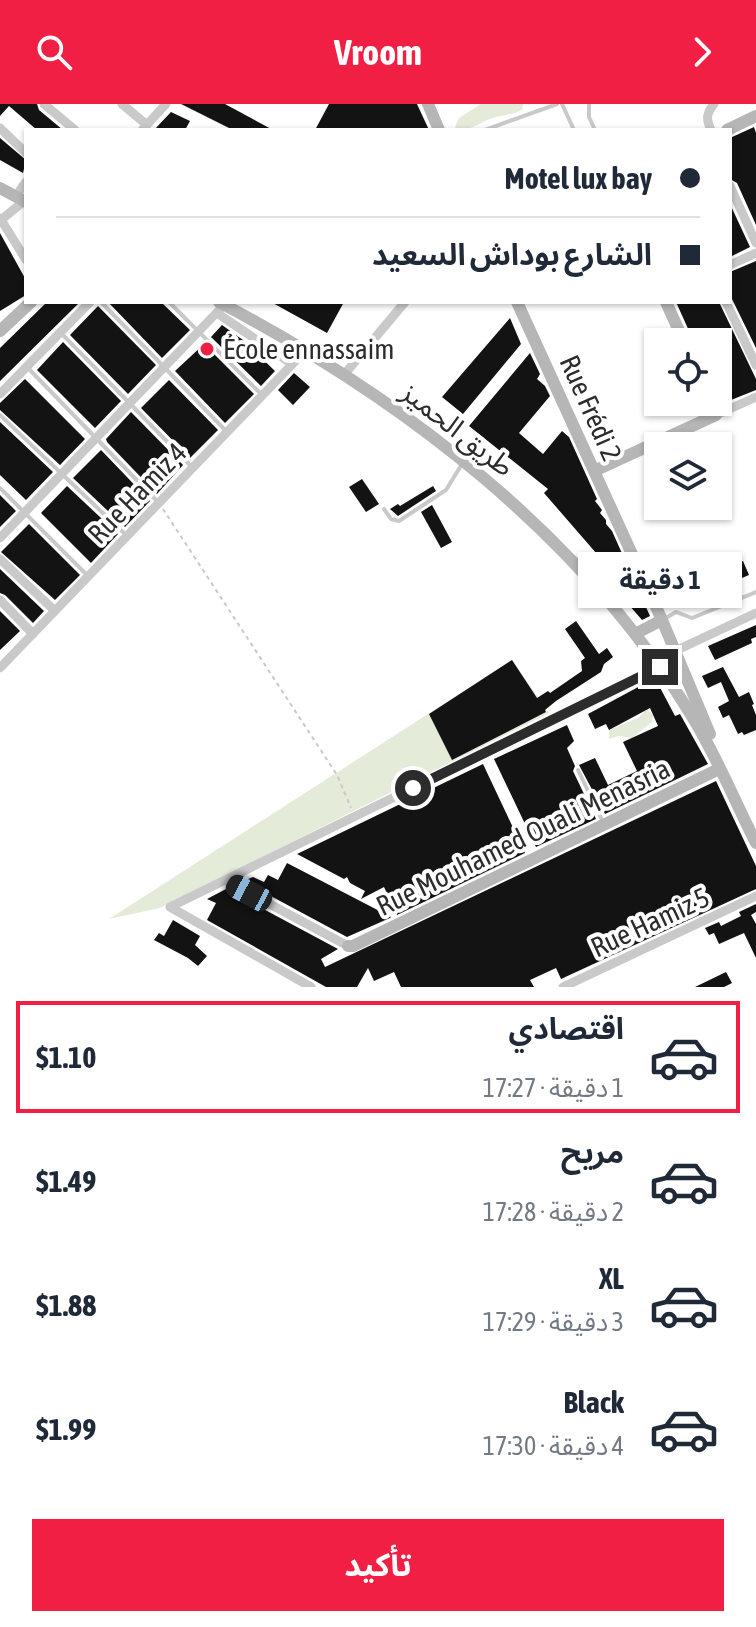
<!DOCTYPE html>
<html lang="ar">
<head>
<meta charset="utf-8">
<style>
  body { margin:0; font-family:"Asap Condensed","Noto Sans Arabic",sans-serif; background:#f2f2f3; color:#1f2937; direction:rtl; height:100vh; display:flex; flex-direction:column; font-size:30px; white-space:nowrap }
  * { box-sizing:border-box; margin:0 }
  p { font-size:26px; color:#747a83 }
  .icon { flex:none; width:44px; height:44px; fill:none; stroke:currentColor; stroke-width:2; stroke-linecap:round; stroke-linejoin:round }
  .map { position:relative; height:883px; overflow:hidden; direction:ltr }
  .panel { display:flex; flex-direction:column; background:#fff; flex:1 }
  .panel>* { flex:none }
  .top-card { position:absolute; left:24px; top:24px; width:708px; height:176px; border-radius:0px; box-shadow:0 2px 6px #0004; direction:rtl; display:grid; align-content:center; height:176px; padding:0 32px; background:#fff }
  .buttons { position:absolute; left:644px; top:224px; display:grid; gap:16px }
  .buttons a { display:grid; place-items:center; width:88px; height:88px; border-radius:0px; background:#fff; box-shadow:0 2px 6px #0004; font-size:40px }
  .end { position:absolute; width:36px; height:36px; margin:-18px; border:10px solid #2c2c2c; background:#fff; box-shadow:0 0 0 4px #fff }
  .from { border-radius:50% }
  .bubble { position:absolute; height:56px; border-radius:0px; background:#fff; box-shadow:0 2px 6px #0004; font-size:26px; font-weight:700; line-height:56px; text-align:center; direction:rtl }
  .car { position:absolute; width:24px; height:48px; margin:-24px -12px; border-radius:10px; box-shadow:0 0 6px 2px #0007; background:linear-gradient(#222 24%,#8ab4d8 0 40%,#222 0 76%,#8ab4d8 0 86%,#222 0) }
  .top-card b { display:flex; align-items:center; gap:28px; height:76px; font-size:30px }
  .top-card b+b { border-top:2px solid #e0e1e3 }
  .top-card i { width:20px; height:20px; background:#1f2937 }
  ul { padding:14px 0 0; list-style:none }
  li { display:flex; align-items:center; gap:24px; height:112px; margin:0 16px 12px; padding:0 16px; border:4px solid transparent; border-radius:0px }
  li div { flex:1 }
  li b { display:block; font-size:30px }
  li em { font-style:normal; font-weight:700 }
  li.active { border-color:#f21f44 }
  li>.icon { width:72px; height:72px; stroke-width:1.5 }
  .button { display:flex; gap:16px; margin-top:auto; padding:16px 32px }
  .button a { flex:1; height:92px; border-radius:0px; background:#f21f44; color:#fff; font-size:32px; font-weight:700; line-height:92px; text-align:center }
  header { display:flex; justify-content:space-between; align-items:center; height:104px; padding:0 32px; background:#f21f44; color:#fff; font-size:36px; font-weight:700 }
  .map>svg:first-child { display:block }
  .green { fill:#e4ebd8 }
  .building { fill:#131313 }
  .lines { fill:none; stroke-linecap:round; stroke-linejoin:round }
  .path { stroke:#c9c9c9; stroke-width:2; stroke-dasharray:4 4; stroke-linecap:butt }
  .lane { stroke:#c9c9c9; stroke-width:4 }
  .street { stroke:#c9c9c9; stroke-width:9 }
  .secondary { stroke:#b6b6b6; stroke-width:12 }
  .route { stroke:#2c2c2c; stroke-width:10 }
  .poi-dot { fill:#f21f44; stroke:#fff; stroke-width:3 }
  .labels { text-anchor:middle; stroke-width:8; stroke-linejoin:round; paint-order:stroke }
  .poi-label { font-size:28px; fill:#2c2c2c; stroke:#fff; text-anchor:start }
  .street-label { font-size:28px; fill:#2c2c2c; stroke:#fff }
</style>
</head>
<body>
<header><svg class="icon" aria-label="forward" viewBox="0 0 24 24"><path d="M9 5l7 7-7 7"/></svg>Vroom<svg class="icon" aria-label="search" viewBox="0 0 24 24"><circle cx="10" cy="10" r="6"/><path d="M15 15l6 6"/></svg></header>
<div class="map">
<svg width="756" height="883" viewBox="0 0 756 883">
  <rect width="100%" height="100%" fill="#fff"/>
  <path class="green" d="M481 0H523L522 6C513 10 505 11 496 13 483 16 473 26 459 26L455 23 459 14Z
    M512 556 549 609 160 804 109 815Z
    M647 605 653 611 652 618 632 634 619 632 609 635V626L638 614Z"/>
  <path class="building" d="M0 0H37L39 6 63 26H37L9 2 0 12Z
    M181 0H225L273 26H233Z
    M329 0H417L429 26H315Z
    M171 8 190 17 185 26H154Z
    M754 23 756 29V121L737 79 730 75V34Z
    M0 34 26 56 23 69 0 56Z
    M730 100 750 143 730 153Z
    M0 129 26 176V191L0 207Z
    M756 157V244L730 191V168Z
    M47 198H80L0 277V244Z
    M108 198H161L190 226 162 254Z
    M271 198H344L327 229Z
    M676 198H719L756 275V286L721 300 718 293V238H694Z
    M98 202 156 261 128 290 70 231Z
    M510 214 521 240 463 310 442 293Z
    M222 221 243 236 275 267 261 282 211 233Z
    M63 238 121 297 95 324 37 266Z
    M204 240 254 290 225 319 175 267Z
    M530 249 540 270 537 275 545 282 550 292 519 329 543 350 562 327 569 333 597 395 595 397 602 406 600 409 606 416V420L612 427 650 512 642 516 596 463 603 457 544 389 548 385 469 322Z
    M294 269 310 283 293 301 278 286Z
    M25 275 85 335 60 361 0 306V299Z
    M169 276 218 326 190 354 141 304Z
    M131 308 183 361 157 390 107 338 106 335Z
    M0 318 53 368 26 396 0 371Z
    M101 346 150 397 125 423 73 374Z
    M362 375 379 400 366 408 349 383Z
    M67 382 118 430 91 459 41 409Z
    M433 382 436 387 398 412 390 405 398 400 400 402Z
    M0 391 16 407 0 423Z
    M432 401 452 438 441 444 421 408Z
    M29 420 80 471 55 496 1 448Z
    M743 457 749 471 692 495 686 481Z
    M0 465 44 507 33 519 5 491 0 489Z
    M0 507 20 527 0 546Z
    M576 517 599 550 607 544 613 553 604 560 601 568 556 597 545 606 546 608 452 656 429 610 512 556 537 594 548 587 550 589 582 567 581 557 585 554 565 525Z
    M756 521V533L751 535 752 539 715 556 708 542Z
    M723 563 739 593 749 588 754 600 752 601 756 611V626L744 631 742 628 738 630 729 611 723 614 718 603 729 597 721 578 708 584 702 572Z
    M655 574 675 612 680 610 708 660 605 710 579 661 595 654 608 681 637 667 623 638 658 622 650 604 609 626 606 620 595 625 588 610Z
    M567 621 574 637 567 644 575 662 573 667 596 715 536 743 494 655Z
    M483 660 525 749 397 811 384 783 361 795 365 787 350 779 347 773 344 775 297 750Z
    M716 677 756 762V785L561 875 556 864 530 876 534 883H401L394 868 374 877 368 864 357 883H326L207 816 216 799 207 795 226 785 338 845 321 855 325 863Z
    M287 759 391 813 390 814 347 833 243 777 253 773 264 778 268 771 278 776Z
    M756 800V808L751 811 756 820V854L744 829 719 840 714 829 709 831 705 824 719 818 721 822 741 812 739 808Z
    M173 816 200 832 195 841 207 852 198 862 188 854 154 836 159 829 164 832Z
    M726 868 732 879 724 883H695Z"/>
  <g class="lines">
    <path class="path" d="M163 405 337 671 351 704"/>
    <path class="lane" d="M562 0 574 26
      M589 0V13L595 26
      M485 26 557 0
      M101 198 225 326
      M169 198 261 290
      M60 228 191 362
      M27 263 157 397
      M0 311 125 430
      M0 384 88 472
      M384 405 391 415 399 417 446 386 462 360
      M664 515 676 508 692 514 756 488
      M578 666 603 718"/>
    <path class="street" d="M44 0 75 26
      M122 0 147 21
      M0 24 26 49
      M142 26 166 0
      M711 26C706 15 706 10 714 0
      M730 82 756 139
      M20 86 26 78
      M0 114 26 156
      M1 116 24 97
      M730 161 756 149
      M726 198 756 261
      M217 209 292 260
      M348 266 405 198
      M0 290 90 198
      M716 311 756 293
      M0 434 224 201
      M0 455 55 507
      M0 496 33 530
      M675 547 756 509
      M0 564 306 246
      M225 776 348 842
      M170 803 660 563
      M170 803 311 883
      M563 883 756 792"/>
    <path class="secondary" d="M428 0 439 26
      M727 26 756 12
      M0 84 26 98
      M219 198C403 295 580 430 690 609 716 650 734 696 756 739
      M517 198 662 516 710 630
      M666 198 684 238
      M0 227 31 198
      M594 367 716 311 710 298
      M635 530 662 516
      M348 842H353L719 665"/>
  </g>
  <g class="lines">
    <path class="route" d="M413 684 660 563"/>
  </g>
  <circle class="poi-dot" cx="207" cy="245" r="8"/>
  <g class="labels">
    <g class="poi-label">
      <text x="223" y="255">École ennassaim</text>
    </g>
    <g class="street-label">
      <text transform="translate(591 304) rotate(66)" y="10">Rue Frédi 2</text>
      <text transform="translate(458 325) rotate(38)" y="10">طريق الحميز</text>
      <text transform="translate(137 389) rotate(-46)" y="10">Rue Hamiz 4</text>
      <text transform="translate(523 733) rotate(-26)" y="10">Rue Mouhamed Ouali Menasria</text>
      <text transform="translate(650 818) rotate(-25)" y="10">Rue Hamiz 5</text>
    </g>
  </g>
</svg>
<div class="buttons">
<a><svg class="icon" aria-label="locate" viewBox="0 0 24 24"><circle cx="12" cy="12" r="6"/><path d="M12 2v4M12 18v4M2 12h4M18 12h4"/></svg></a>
<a><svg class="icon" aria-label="layers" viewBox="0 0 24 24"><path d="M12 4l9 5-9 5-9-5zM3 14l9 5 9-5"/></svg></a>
</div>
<i class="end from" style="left:413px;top:684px"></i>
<i class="end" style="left:660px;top:563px"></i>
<div class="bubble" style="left:578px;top:448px;width:164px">1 دقيقة</div>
<i class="car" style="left:249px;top:789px;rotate:298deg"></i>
<div class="top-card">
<b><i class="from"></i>Motel lux bay</b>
<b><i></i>الشارع بوداش السعيد</b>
</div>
</div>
<section class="panel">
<ul>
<li class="active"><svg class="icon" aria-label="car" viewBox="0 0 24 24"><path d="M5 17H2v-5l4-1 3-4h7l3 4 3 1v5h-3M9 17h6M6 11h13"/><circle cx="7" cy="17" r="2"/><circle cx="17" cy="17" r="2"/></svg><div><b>اقتصادي</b><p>1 دقيقة · 17:27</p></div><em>$1.10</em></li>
<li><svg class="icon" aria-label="car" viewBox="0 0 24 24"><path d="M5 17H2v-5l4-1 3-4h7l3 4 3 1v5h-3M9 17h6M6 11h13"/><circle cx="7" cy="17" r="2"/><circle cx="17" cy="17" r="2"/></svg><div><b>مريح</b><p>2 دقيقة · 17:28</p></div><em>$1.49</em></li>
<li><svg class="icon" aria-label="car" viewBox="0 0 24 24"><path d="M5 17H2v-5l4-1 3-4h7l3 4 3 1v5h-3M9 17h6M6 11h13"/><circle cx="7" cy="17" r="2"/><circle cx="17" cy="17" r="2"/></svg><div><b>XL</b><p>3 دقيقة · 17:29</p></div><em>$1.88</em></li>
<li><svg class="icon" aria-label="car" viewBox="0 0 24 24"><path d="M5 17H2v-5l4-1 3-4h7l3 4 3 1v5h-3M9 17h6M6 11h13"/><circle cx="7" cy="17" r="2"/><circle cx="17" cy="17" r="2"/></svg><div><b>Black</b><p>4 دقيقة · 17:30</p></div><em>$1.99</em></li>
</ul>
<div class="button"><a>تأكيد</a></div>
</section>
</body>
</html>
